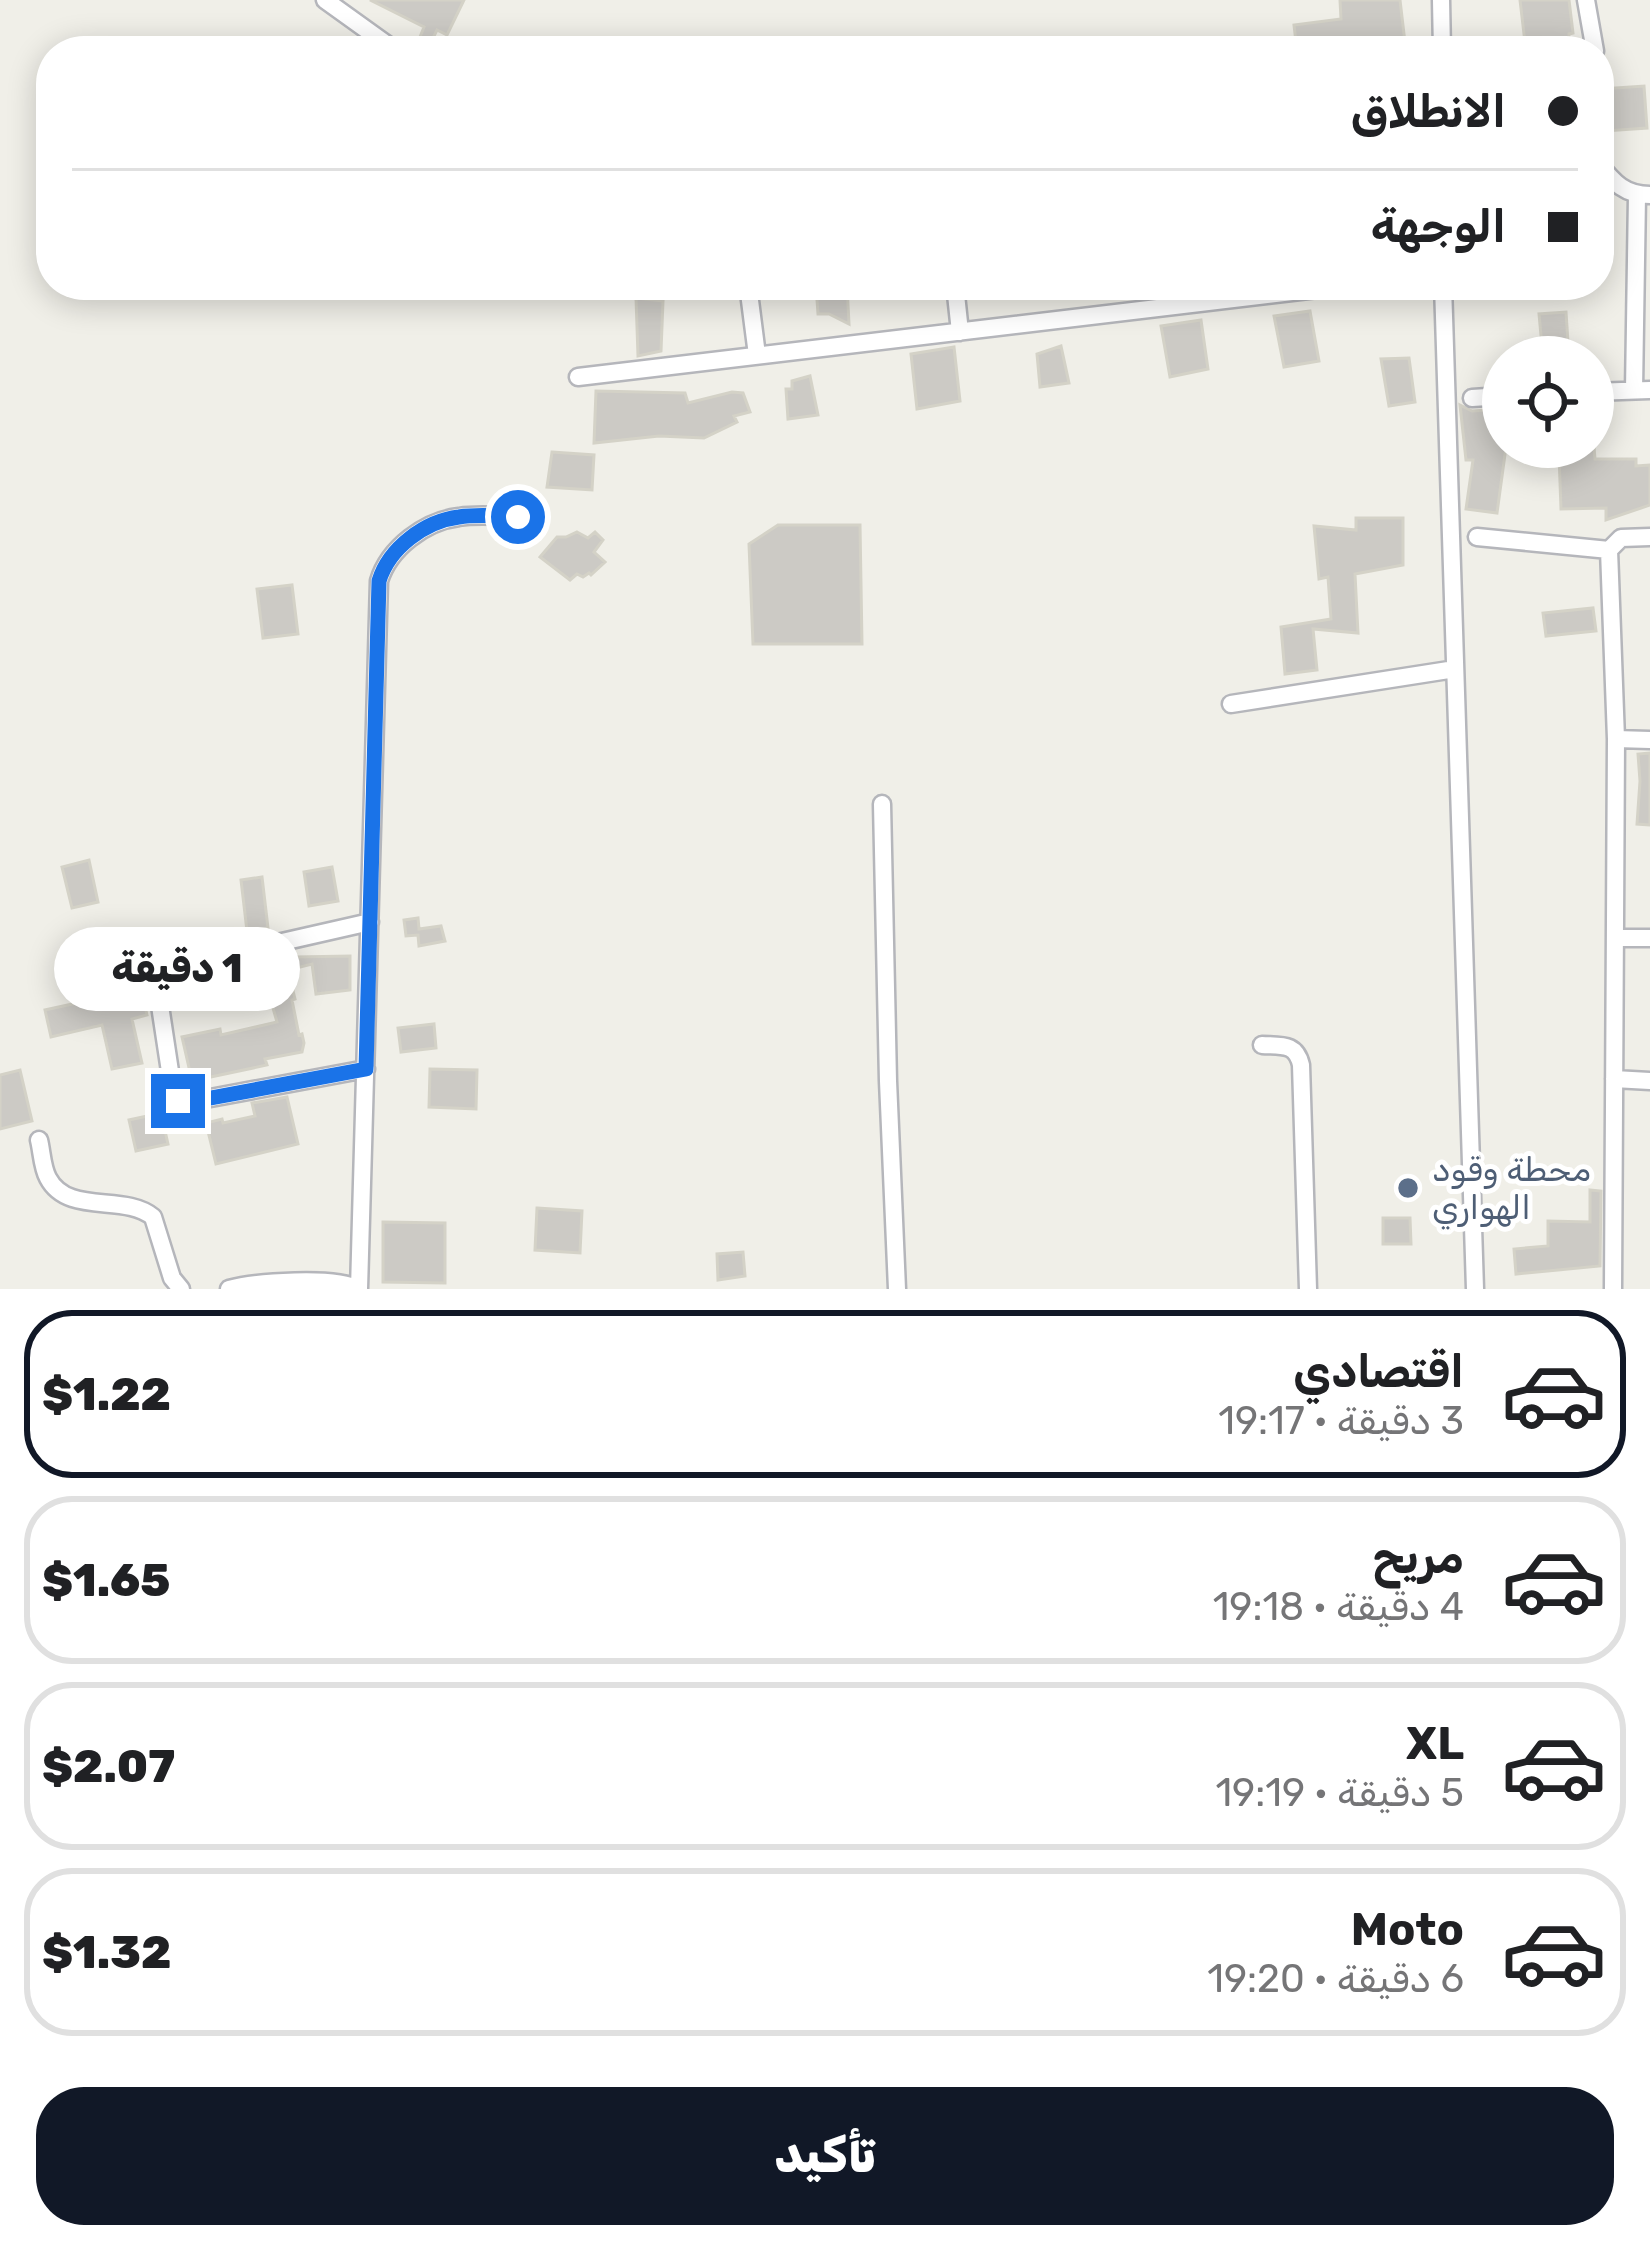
<!DOCTYPE html>
<html lang="ar">
<head>
<meta charset="utf-8">
<style>
  body { margin:0; font-family:Rubik,Vazirmatn,sans-serif; background:#f6f6f6; color:#202124; direction:rtl; height:100vh; display:flex; flex-direction:column; font-size:45px; white-space:nowrap }
  * { box-sizing:border-box; margin:0 }
  p { font-size:39px; color:#757577 }
  .icon { flex:none; width:66px; height:66px; fill:none; stroke:currentColor; stroke-width:2; stroke-linecap:round; stroke-linejoin:round }
  .map { position:relative; height:1289px; overflow:hidden; direction:ltr }
  .side { display:flex; flex-direction:column; background:#fff; flex:1 }
  .side>* { flex:none }
  .guide { position:absolute; left:36px; top:36px; width:1578px; height:264px; border-radius:48px; box-shadow:0 6px 30px #0003; direction:rtl; display:grid; align-content:center; height:264px; padding:0 36px; background:#fff }
  .fabs { position:absolute; left:1482px; top:336px; display:grid; gap:24px }
  .fabs a { display:grid; place-items:center; width:132px; height:132px; border-radius:50%; background:#fff; box-shadow:0 6px 30px #0003; font-size:60px }
  .end { position:absolute; width:54px; height:54px; margin:-27px; border:15px solid #1a73e8; background:#fff; box-shadow:0 0 0 6px #fff }
  .from { border-radius:50% }
  .bubble { position:absolute; height:84px; border-radius:42px; background:#fff; box-shadow:0 6px 30px #0003; font-size:39px; font-weight:800; line-height:84px; text-align:center; direction:rtl }
  .guide b { display:flex; align-items:center; gap:42px; height:114px; font-size:45px }
  .guide b+b { border-top:3px solid #e0e0e0 }
  .guide i { width:30px; height:30px; background:#202124 }
  ul { padding:21px 0 0; list-style:none }
  li { display:flex; align-items:center; gap:36px; height:168px; margin:0 24px 18px; padding:0 12px; border:6px solid #e0e0e0; border-radius:48px }
  li div { flex:1 }
  li b { display:block; font-size:45px }
  li em { font-style:normal; font-weight:800 }
  li.selected { border-color:#111827 }
  li>.icon { width:108px; height:108px; stroke-width:1.5 }
  .action { display:flex; gap:24px; margin-top:auto; padding:24px 36px }
  .action a { flex:1; height:138px; border-radius:48px; background:#111827; color:#fff; font-size:48px; font-weight:800; line-height:138px; text-align:center }
  .map>svg:first-child { display:block }
  .building { fill:#cccac5; stroke:#d4d2c7; stroke-width:3 }
  .lines { fill:none; stroke-linecap:round; stroke-linejoin:round }
  .minor-casing { stroke:#b5b6bb; stroke-width:21 }
  .minor { stroke:#fff; stroke-width:16 }
  .route { stroke:#1a73e8; stroke-width:15 }
  .service-dot { fill:#5c6f8a; stroke:#fff; stroke-width:4.5 }
  .labels { text-anchor:middle; stroke-width:10; stroke-linejoin:round; paint-order:stroke }
  .service-label { font-size:33px; fill:#4e5e75; stroke:#fff; text-anchor:start }
</style>
</head>
<body>
<div class="map">
<svg width="1650" height="1289" viewBox="0 0 1650 1289">
  <rect width="100%" height="100%" fill="#f0efe8"/>
  <path class="building" d="M370 0H464L447 35 437 30 431 42 420 37 424 27Z
    M1340 0H1400L1406 51H1297L1294 25 1341 19Z
    M1520 0H1569L1573 33 1569 34V51H1526Z
    M1644 86 1647 128 1605 131 1602 89Z
    M816 285H847L849 324 829 314H818Z
    M636 298 663 301 661 351 638 356Z
    M1310 311 1319 361 1284 367 1274 316Z
    M1566 312 1569 357H1543L1539 314Z
    M1201 320 1208 369 1170 377 1161 326Z
    M1061 346 1069 383 1040 387 1037 354Z
    M954 347 960 401 917 409 911 354Z
    M1409 358 1415 402 1389 406 1381 359Z
    M810 376 818 415 788 419 786 389H792V381Z
    M596 391 685 393 688 403 732 392 743 393 750 412 734 416 737 422 704 438 659 436 594 443Z
    M1460 405 1472 411 1501 409 1503 447H1506L1497 513 1466 509 1473 460H1466Z
    M1525 447H1594L1595 459H1636V466L1650 465V505L1606 520V508L1561 509 1559 455 1526 459Z
    M552 452 594 455 592 490 547 487Z
    M1356 518H1403V565L1355 574 1358 633 1313 629 1317 670 1285 674 1281 627 1331 619 1328 577 1319 579 1314 526 1356 530Z
    M778 525H860L862 644H753L749 544Z
    M577 532 588 538 595 532 603 540 594 552 605 562 591 575 589 573 583 577 577 574 570 580 540 557 557 537H566Z
    M292 585 298 634 263 638 257 589Z
    M1593 608 1596 631 1546 636 1543 613Z
    M1650 753V825L1637 824 1640 781 1638 754Z
    M89 860 98 902 72 908 62 867Z
    M332 867 338 901 309 906 304 872Z
    M262 877 268 928 247 931 241 880Z
    M418 918 419 929 441 926 445 941 419 946 418 935 406 936 404 920Z
    M293 954 294 957 350 956V990L316 994 312 964 288 970 295 999 292 1000 299 1035 302 1034 304 1043 302 1052 265 1059 267 1065 192 1081 182 1037 220 1029 221 1035 277 1022 260 963Z
    M141 989 147 1015 132 1019 142 1063 112 1069 102 1025 51 1037 45 1010Z
    M434 1024 436 1048 401 1052 398 1028Z
    M430 1069 477 1070 476 1109 429 1107Z
    M20 1070 32 1121 0 1129V1075Z
    M287 1097 298 1144 216 1164 206 1123 222 1119 223 1123 255 1116 252 1103Z
    M161 1113 168 1144 136 1151 129 1120Z
    M1590 1190 1601 1191 1600 1266 1516 1274 1514 1249 1548 1246V1221L1590 1222Z
    M537 1208 582 1211 580 1253 535 1250Z
    M1383 1218H1410L1411 1244H1383Z
    M383 1222 445 1223V1283L383 1282Z
    M743 1252 745 1276 718 1280 717 1254Z"/>
  <g class="lines">
    <g class="minor-casing">
      <path id="minor" d="M325 0 396 51
        M1441 0 1442 51
        M1586 0 1595 51
        M1599 164C1614 183 1625 195 1650 195
        M748 285 757 355
        M955 285 960 332
        M1443 285 1475 1289
        M578 377 1351 285
        M1634 390 1637 195
        M1593 392 1650 390
        M1472 398 1503 396
        M1477 537 1609 550
        M1231 704 1455 669
        M1616 739 1650 740
        M882 804 888 1081 897 1289
        M1615 938H1650
        M1262 1045C1282 1046 1296 1043 1301 1065L1308 1289
        M366 1069 189 1102 178 1101 173 1091 157 986 159 974 172 967 370 922
        M1614 1079 1650 1081
        M39 1140C42 1152 42 1167 48 1178 68 1216 124 1193 153 1217L172 1278 181 1289
        M229 1289C255 1282 335 1276 358 1289
        M359 1289 379 581C389 548 425 521 459 517 478 514 499 516 518 517
        M1613 1289 1616 739 1609 550 1621 538 1650 537"/>
    </g>
    <use href="#minor" class="minor"/>
  </g>
  <g class="lines">
    <path class="route" d="M178 1101 189 1102 366 1069 379 581C389 548 425 521 459 517 478 514 499 516 518 517"/>
  </g>
  <circle class="service-dot" cx="1408" cy="1188" r="12"/>
  <g class="labels">
    <g class="service-label">
      <text x="1432" y="1181">محطة وقود<tspan x="1432" dy="38">الهواري</tspan></text>
    </g>
  </g>
</svg>
<div class="fabs">
<a><svg class="icon" aria-label="locate" viewBox="0 0 24 24"><circle cx="12" cy="12" r="6"/><path d="M12 2v4M12 18v4M2 12h4M18 12h4"/></svg></a>
</div>
<i class="end from" style="left:518px;top:517px"></i>
<i class="end" style="left:178px;top:1101px"></i>
<div class="bubble" style="left:54px;top:927px;width:246px">1 دقيقة</div>
<div class="guide">
<b><i class="from"></i>الانطلاق</b>
<b><i></i>الوجهة</b>
</div>
</div>
<section class="side">
<ul>
<li class="selected"><svg class="icon" aria-label="car" viewBox="0 0 24 24"><path d="M5 17H2v-5l4-1 3-4h7l3 4 3 1v5h-3M9 17h6M6 11h13"/><circle cx="7" cy="17" r="2"/><circle cx="17" cy="17" r="2"/></svg><div><b>اقتصادي</b><p>3 دقيقة · 19:17</p></div><em>$1.22</em></li>
<li><svg class="icon" aria-label="car" viewBox="0 0 24 24"><path d="M5 17H2v-5l4-1 3-4h7l3 4 3 1v5h-3M9 17h6M6 11h13"/><circle cx="7" cy="17" r="2"/><circle cx="17" cy="17" r="2"/></svg><div><b>مريح</b><p>4 دقيقة · 19:18</p></div><em>$1.65</em></li>
<li><svg class="icon" aria-label="car" viewBox="0 0 24 24"><path d="M5 17H2v-5l4-1 3-4h7l3 4 3 1v5h-3M9 17h6M6 11h13"/><circle cx="7" cy="17" r="2"/><circle cx="17" cy="17" r="2"/></svg><div><b>XL</b><p>5 دقيقة · 19:19</p></div><em>$2.07</em></li>
<li><svg class="icon" aria-label="car" viewBox="0 0 24 24"><path d="M5 17H2v-5l4-1 3-4h7l3 4 3 1v5h-3M9 17h6M6 11h13"/><circle cx="7" cy="17" r="2"/><circle cx="17" cy="17" r="2"/></svg><div><b>Moto</b><p>6 دقيقة · 19:20</p></div><em>$1.32</em></li>
</ul>
<div class="action"><a>تأكيد</a></div>
</section>
</body>
</html>
